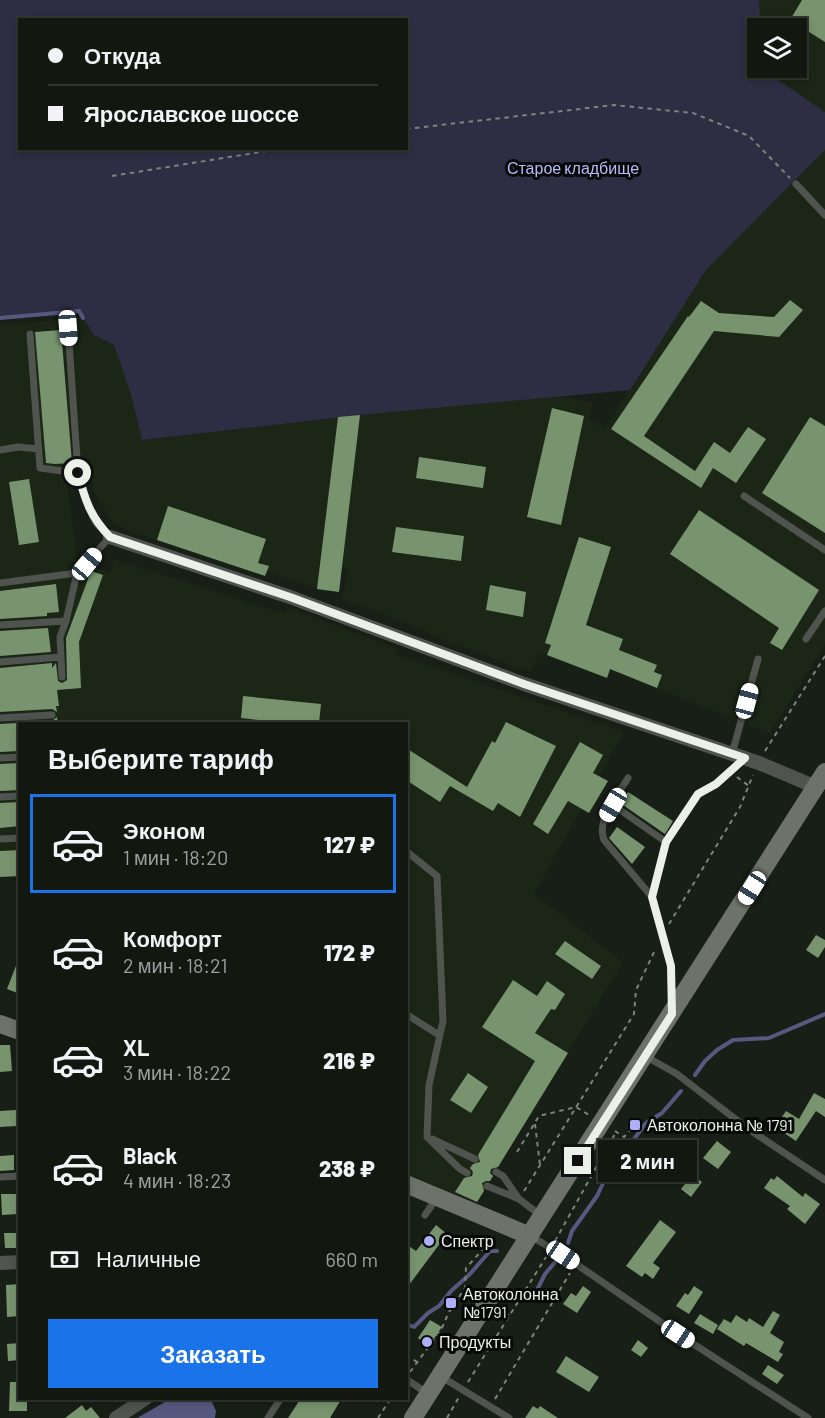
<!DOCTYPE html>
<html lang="ru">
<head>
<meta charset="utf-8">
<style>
  body { margin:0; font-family:Barlow,sans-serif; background:#1b2019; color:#f1f3f6; height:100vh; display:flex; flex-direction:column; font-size:22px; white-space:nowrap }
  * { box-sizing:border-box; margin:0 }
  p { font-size:20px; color:#9c9f9f }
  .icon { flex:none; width:33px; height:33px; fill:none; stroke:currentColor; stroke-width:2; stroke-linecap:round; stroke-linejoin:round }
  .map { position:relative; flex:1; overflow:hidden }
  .panel { position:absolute; left:18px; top:722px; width:390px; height:678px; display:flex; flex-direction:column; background:#121710; border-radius:0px; box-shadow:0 3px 9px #0003,0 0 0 2px #313630 }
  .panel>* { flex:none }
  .banner { position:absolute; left:18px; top:18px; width:390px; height:132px; border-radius:0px; box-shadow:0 3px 9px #0003,0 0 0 2px #313630; display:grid; align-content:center; height:132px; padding:0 30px; background:#121710 }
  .tools { position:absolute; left:747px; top:18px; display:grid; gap:12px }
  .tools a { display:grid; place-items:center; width:60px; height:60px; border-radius:0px; background:#121710; box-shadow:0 3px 9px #0003,0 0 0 2px #313630; font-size:30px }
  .end { position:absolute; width:27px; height:27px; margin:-14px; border:8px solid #ebf0e9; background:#111; box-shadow:0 0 0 3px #111 }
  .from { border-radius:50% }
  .bubble { position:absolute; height:42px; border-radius:0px; background:#121710; box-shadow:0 3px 9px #0003,0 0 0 2px #313630; font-size:20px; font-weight:800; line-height:42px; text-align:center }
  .car { position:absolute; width:18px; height:36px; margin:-18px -9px; border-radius:8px; box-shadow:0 0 4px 2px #0007; background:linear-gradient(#fff 24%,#345 0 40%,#fff 0 76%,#345 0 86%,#fff 0) }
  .banner b { display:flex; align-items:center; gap:21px; height:57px; font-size:22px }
  .banner b+b { border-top:2px solid #313630 }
  .banner i { width:15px; height:15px; background:#f1f3f6 }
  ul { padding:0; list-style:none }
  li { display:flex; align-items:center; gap:18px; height:99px; margin:0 12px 9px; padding:0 18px; border:3px solid transparent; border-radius:0px }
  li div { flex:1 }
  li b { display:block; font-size:22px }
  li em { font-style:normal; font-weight:800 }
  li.active { border-color:#1a73e8 }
  li>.icon { width:54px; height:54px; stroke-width:1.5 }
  h2 { padding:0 30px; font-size:27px; line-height:72px }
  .pay { display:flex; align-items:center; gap:15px; height:66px; padding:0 30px; font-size:22px }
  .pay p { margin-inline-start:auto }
  .action { display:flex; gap:12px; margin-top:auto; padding:12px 30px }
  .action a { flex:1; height:69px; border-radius:0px; background:#1a73e8; color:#fff; font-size:24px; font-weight:800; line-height:69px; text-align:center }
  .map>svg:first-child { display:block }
  .built { fill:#1b2617 }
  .green { fill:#2d2e43; fill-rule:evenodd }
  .water { fill:#575880 }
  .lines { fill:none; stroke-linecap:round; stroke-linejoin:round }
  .stream { stroke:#575880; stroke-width:4 }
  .building { fill:#77946e }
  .path { stroke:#7e847c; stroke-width:2; stroke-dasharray:4.5 4.5; stroke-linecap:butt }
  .lane { stroke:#50544f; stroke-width:7 }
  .street { stroke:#50544f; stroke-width:14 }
  .secondary { stroke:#6d736b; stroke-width:18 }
  .route { stroke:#ebf0e9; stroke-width:8 }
  .poi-dot { fill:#aeaefa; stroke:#060805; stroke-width:2 }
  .labels { text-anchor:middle; stroke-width:6; stroke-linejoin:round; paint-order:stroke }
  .park-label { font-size:16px; fill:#babbfe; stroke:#060805 }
  .poi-label { font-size:16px; fill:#ebf0e9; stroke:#060805; text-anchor:start }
</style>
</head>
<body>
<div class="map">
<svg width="825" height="1418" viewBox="0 0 825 1418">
  <rect width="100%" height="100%" fill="#181f16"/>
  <path class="built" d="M759 0H825V112L765 71V68H796V28H761Z
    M825 150V644L770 733 611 670 607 678 540 653 530 672 433 636 425 630 342 599 348 570 342 568 339 592 317 589 267 572 265 576 127 530 113 523 93 490 91 478 66 476 77 558 110 574 113 559 283 613 289 608 396 648V654L624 732 534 894 623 962 477 1203 407 1174 406 723H20L19 864 0 865V325L83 318 94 335 114 345 131 395 143 440 360 415 560 396 592 403 589 419 605 428 706 270Z"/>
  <path class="green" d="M0 0H759L761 28H758V68H765V71L825 112V150L706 270 630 390 360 415 142 440 131 395 114 345 94 335 79 311 0 318ZM20 20H406V148H20Z"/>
  <path class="water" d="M172 1398H210L216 1411 215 1418H137Z"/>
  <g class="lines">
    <path class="stream" d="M0 318 79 311 83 318
      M695 1075 705 1061 717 1050 733 1040 769 1038 825 1014
      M568 1243 572 1231 597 1196 607 1175 646 1123 662 1113 681 1091
      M538 1288 545 1274 556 1261
      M406 1324 414 1327 428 1313 439 1306 451 1291 470 1274 490 1251H497"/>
  </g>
  <path class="building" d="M802 0H825V42L790 20Z
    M790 300 803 310 779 337 714 331 644 436 695 471 714 442 730 453 748 427 766 439 736 483 713 468 701 488 611 429 688 316 689 317 701 301 719 313 774 317Z
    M61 330 72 463 55 464 46 463 35 332Z
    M552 408 584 416 561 525 527 517Z
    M360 415 339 592 317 589 338 417Z
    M810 417 825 426V533L762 493Z
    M419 457 486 467 483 488 416 478Z
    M29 479 39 542 19 545 9 482Z
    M168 506 266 539 258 563 269 566 265 576 157 540Z
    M699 510 819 590 782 650 770 643 779 628 670 554Z
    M396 527 464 536 461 561 392 552Z
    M579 537 611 547 586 625 623 639 619 650 657 665 654 672 662 675 657 688 610 669 607 678 547 655 551 645 545 643Z
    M91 571 103 575 79 642 81 688 57 690 59 706H56L57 712 52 709 0 712V668L52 663V668L56 663 58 681 62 683 67 680 66 638Z
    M56 584 59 612 47 613V616L0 619V591Z
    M490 585 526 592 523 617 486 610Z
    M48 628 51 652 0 656V631Z
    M243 696 321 704 319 723H285L241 718Z
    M57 717 58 723H20V751L0 752V724L52 721Z
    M506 722 556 746 520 817 498 803 493 811 450 786 440 802 406 780V748L467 787 492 741 495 743Z
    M580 742 603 755 593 773 608 781 589 813 568 801 548 834 533 824Z
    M20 763V790L0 791V764Z
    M628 792 673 821 665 834 620 803Z
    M20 802V826L0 828V803Z
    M617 827 645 847 632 864 609 838Z
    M20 850V876L0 877V851Z
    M816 935 825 940V947L818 958 806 950Z
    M565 941 601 966 592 979 555 954Z
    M19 958H20V994L7 989Z
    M513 980 537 996 547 981 565 994 555 1010 551 1009 535 1033 568 1053 498 1167 491 1169 490 1173 493 1176 490 1181H486L482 1183 484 1191 477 1202 455 1192 464 1178 472 1176 473 1172 470 1168 473 1164 480 1162 478 1155 535 1061 482 1027Z
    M0 1045H10L12 1071 0 1072Z
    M468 1073 488 1087 471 1113 450 1100Z
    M814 1093 825 1099V1117L816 1111 796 1141 775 1127 786 1111 799 1119Z
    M16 1110 17 1126 0 1127V1111Z
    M717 1141 731 1152 718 1169 703 1158Z
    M14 1155V1170L0 1171V1156Z
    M692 1175 702 1182 691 1197 681 1189Z
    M777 1176 803 1197 805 1193 820 1204 805 1224 787 1209 790 1206 764 1188 771 1178 774 1180Z
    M1 1194H17L18 1214 2 1215Z
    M660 1220 676 1232 653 1263 660 1268 653 1279 645 1273 642 1277 626 1266Z
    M436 1225 447 1234 406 1289V1244L416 1251Z
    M4 1233H20V1248H5Z
    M20 1284V1316L7 1317 6 1285Z
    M583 1286 591 1292 577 1313 563 1304 571 1293 576 1296Z
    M694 1286 703 1292 689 1314 676 1306 685 1293 688 1295Z
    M773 1311 780 1315 770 1333 784 1342 779 1352 783 1354 778 1362 746 1343 744 1346 717 1329 724 1319 731 1323 736 1315 747 1322 749 1318 763 1327Z
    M700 1314 718 1325 713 1334 694 1323Z
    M430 1320 442 1327 429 1346 418 1338Z
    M638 1340 648 1348 641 1357 631 1350Z
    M20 1343V1360L8 1361 7 1344Z
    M566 1356 599 1377 589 1392 556 1372Z
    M768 1365 784 1375 777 1384 762 1374Z
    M10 1382H20V1398H27V1411H9Z
    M301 1398H342L330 1418H288Z
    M82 1405 86 1411 91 1407 100 1418H65Z
    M533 1406 538 1409 540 1406 558 1418H525Z"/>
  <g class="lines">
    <path class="path" d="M406 129 614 105 693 113 749 136 790 178
      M112 176 285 148
      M765 751 825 656
      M737 777 749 786
      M669 924 740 807 753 775
      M535 1124 540 1165
      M615 1131 624 1137 635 1125
      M517 1152 539 1116 576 1107 589 1115
      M524 1191 634 1014 636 990 656 948
      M555 1241 616 1132
      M499 1309 509 1315
      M406 1355 417 1362
      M410 1372 441 1330 449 1312 465 1288 466 1268 484 1248 492 1235
      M468 1382 546 1257
      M495 1399 570 1273
      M378 1418 391 1398
      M447 1418 459 1397"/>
    <path class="lane" d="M796 184 825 215
      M30 334 40 468 78 473
      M0 450 18 447 39 449
      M744 496 825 550
      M0 583 77 573
      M0 625 66 621
      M806 639 825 611
      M0 662 61 657
      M62 677 60 637 66 621 77 573 110 537 96 523 89 509 78 473 68 328
      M0 718 52 715
      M732 754 758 659
      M0 758 20 757
      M628 778C618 795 596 820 604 840L652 897 671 966 672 1003
      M0 797 20 796
      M613 805 666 842
      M0 839 20 838
      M406 851 437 876 443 1021 429 1085 427 1137 460 1169 467 1173
      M652 897 666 842 698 794 716 784 745 758
      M406 1014 439 1035
      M645 1056 677 1074 747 1128 825 1180
      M432 1139 475 1159
      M496 1172 503 1176 519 1199
      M0 1177 20 1176
      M487 1186 519 1199 540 1215
      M425 1215 436 1199
      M532 1237 563 1255 678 1334 808 1418
      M440 1376 509 1418
      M406 1379 428 1394
      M268 1418 281 1398"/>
    <path class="street" d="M110 537 290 597 524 684 759 763 816 787
      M0 1263 20 1262
      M116 1418 146 1398"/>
    <path class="secondary" d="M0 1024 20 1031
      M406 1184 530 1236
      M413 1418 825 772"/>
  </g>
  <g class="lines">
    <path class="route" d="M78 473C85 500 90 516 110 537L290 597 524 684 745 758 716 784 698 794 666 842 652 897 671 966 672 1014 578 1161"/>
  </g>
  <g class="poi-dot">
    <rect x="629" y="1119" width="12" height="12" rx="3"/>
    <circle cx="429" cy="1241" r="6"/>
    <rect x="445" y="1297" width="12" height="12" rx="3"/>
    <circle cx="427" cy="1342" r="6"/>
  </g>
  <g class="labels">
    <g class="park-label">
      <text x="573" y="174">Старое кладбище</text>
    </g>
    <g class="poi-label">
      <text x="647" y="1131">Автоколонна № 1791</text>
      <text x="441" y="1247">Спектр</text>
      <text x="463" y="1300">Автоколонна<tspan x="463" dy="18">№1791</tspan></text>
      <text x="439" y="1348">Продукты</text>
    </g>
  </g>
</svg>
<div class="tools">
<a><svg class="icon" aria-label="layers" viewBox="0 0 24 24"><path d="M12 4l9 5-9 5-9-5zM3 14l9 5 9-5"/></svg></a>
</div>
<i class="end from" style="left:78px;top:473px"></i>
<i class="end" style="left:578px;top:1161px"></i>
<div class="bubble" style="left:598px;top:1140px;width:99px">2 мин</div>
<i class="car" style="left:68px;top:328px;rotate:176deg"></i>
<i class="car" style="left:87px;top:564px;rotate:40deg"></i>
<i class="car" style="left:747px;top:701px;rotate:15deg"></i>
<i class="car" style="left:613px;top:805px;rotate:210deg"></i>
<i class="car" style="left:752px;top:888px;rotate:212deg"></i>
<i class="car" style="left:563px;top:1255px;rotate:124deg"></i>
<i class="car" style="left:678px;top:1334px;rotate:123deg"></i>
<div class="banner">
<b><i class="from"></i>Откуда</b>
<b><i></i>Ярославское шоссе</b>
</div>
<section class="panel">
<h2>Выберите тариф</h2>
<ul>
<li class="active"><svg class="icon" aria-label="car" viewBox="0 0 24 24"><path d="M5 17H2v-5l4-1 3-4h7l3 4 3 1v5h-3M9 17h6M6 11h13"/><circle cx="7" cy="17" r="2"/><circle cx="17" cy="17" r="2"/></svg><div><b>Эконом</b><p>1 мин · 18:20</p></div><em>127 ₽</em></li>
<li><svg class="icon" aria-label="car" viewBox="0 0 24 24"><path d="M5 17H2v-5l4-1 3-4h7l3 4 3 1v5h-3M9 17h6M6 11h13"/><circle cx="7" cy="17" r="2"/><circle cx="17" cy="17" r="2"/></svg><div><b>Комфорт</b><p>2 мин · 18:21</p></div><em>172 ₽</em></li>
<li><svg class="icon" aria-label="car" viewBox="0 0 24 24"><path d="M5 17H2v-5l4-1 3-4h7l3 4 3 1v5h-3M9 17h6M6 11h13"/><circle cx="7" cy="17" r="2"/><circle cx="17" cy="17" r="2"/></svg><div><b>XL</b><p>3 мин · 18:22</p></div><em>216 ₽</em></li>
<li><svg class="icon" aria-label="car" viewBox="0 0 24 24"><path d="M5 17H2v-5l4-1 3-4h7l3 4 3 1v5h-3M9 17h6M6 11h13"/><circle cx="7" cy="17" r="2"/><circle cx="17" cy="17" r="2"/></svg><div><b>Black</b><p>4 мин · 18:23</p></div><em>238 ₽</em></li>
</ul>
<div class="pay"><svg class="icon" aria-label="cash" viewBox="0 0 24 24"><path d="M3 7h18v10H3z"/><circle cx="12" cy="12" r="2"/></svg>Наличные<p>660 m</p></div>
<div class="action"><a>Заказать</a></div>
</section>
</div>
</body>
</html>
